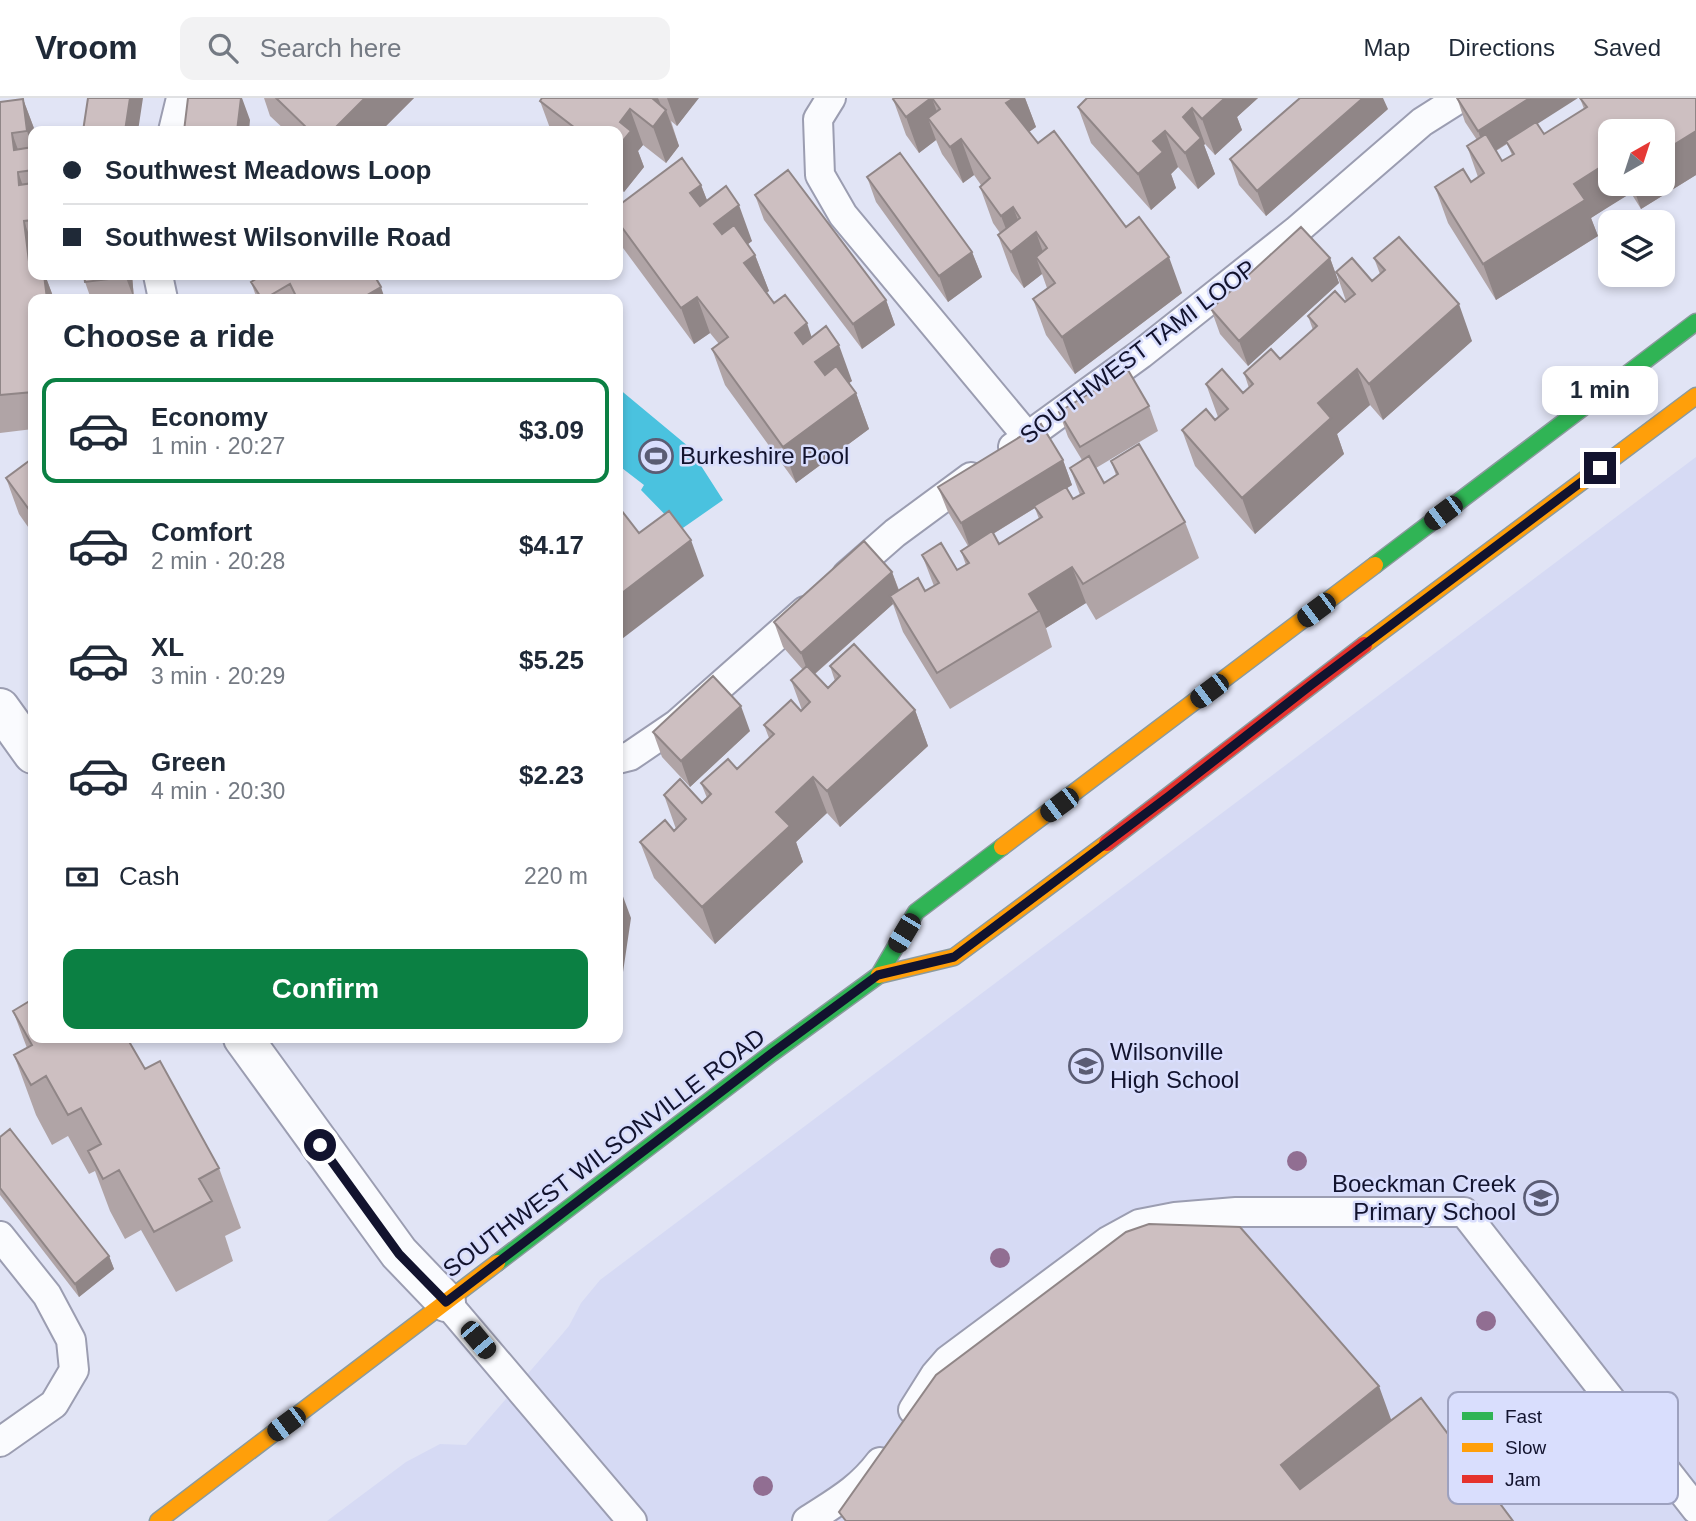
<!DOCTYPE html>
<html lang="en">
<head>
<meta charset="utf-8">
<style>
  body { margin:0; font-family:Arial,sans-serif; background:#f2f2f3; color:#1f2937; height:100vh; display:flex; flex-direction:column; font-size:26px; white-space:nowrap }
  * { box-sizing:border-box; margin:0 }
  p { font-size:23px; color:#747a83 }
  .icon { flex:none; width:38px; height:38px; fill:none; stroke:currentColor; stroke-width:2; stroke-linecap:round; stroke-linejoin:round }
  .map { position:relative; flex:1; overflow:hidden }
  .sheet { position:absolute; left:28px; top:196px; width:595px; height:749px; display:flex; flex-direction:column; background:#fff; border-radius:14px; box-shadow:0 4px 10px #0003 }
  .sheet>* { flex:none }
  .hud { position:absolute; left:28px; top:28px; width:595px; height:154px; border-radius:14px; box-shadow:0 4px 10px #0003; display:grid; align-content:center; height:154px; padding:0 35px; background:#fff }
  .needle { width:46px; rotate:39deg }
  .tools { position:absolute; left:1598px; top:21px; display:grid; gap:14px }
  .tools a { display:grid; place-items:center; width:77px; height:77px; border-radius:14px; background:#fff; box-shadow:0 4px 10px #0003; font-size:35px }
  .end { position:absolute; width:32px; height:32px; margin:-16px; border:9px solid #12132e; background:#fff; box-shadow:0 0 0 4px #fff }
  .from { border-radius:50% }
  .bubble { position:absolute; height:49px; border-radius:14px; background:#fff; box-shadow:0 4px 10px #0003; font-size:23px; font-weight:700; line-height:49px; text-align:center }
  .car { position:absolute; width:21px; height:42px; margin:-21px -10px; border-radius:9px; box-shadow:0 0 5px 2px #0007; background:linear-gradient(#222 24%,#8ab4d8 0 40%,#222 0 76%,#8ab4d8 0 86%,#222 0) }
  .hud b { display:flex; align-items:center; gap:24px; height:66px; font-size:26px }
  .hud b+b { border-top:2px solid #e0e1e3 }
  .hud i { width:18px; height:18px; background:#1f2937 }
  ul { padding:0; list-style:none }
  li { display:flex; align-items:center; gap:21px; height:105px; margin:0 14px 10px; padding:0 21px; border:4px solid transparent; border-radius:14px }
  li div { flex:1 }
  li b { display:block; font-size:26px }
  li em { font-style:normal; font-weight:700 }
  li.on { border-color:#0b8043 }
  li>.icon { width:63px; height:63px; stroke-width:1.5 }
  h2 { padding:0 35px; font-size:32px; line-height:84px }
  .pay { display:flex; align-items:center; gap:18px; height:77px; padding:0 35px; font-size:26px }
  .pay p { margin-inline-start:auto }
  .action { display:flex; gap:14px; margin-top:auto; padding:14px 35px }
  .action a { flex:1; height:80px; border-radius:14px; background:#0b8043; color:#fff; font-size:28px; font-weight:700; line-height:80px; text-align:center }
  header { display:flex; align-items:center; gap:42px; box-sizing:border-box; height:98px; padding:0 35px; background:#fff; border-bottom:2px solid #e0e1e3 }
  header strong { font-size:33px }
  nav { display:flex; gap:38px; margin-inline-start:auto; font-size:24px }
  .search { width:490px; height:63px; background:#f2f2f3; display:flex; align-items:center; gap:18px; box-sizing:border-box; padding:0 24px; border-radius:14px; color:#747a83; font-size:26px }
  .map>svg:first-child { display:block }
  .built { fill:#d6daf4 }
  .water { fill:#4ac2df }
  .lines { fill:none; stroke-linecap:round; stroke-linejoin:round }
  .lane-casing { stroke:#9b9db1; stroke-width:32 }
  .street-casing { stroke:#9b9db1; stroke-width:42 }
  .fast-casing { stroke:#8b9a9d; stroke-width:19 }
  .slow-casing { stroke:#8b9a9d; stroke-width:19 }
  .jam-casing { stroke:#8b9a9d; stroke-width:19 }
  .lane { stroke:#fafbfe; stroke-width:28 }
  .street { stroke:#fafbfe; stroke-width:38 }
  .fast { stroke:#30b455; stroke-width:16 }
  .slow { stroke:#ff9f0a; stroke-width:16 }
  .jam { stroke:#e5322d; stroke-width:16 }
  .tree { fill:#916e92 }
  .wall { fill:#b0a4a6; fill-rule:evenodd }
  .shaded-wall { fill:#908687 }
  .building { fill:#cdbfc1; stroke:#908687; stroke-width:2 }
  .route { stroke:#12132e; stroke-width:9 }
  .labels { text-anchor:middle; stroke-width:5; stroke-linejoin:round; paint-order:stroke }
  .street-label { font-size:24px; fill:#12132e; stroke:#d9defd }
  .poi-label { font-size:24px; fill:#12132e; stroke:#d9defd; text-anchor:start }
  .key { fill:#d9defd; stroke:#9da1bf; stroke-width:2 }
  .key-label { font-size:19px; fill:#12132e }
</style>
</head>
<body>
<header>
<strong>Vroom</strong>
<div class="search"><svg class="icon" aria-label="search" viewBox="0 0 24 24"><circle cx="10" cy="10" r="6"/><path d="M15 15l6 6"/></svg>Search here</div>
<nav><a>Map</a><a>Directions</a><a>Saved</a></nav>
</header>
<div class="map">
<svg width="1696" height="1423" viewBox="0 0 1696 1423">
  <rect width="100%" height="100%" fill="#e1e4f5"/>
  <path class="built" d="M1696 359V1423H327L406 1364 440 1346 466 1347 558 1241 569 1228 581 1205 600 1182Z"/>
  <path class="water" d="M618 290 689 349 723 402 680 432 641 392 644 387 618 367Z"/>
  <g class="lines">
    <g class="lane-casing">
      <path id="lane" d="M831 0 818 21 820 77 843 117 1027 338
        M173 33 181 0
        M158 177 163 201
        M1013 349 1141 256 1296 133 1422 24 1460 0
        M847 477 895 435 971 379
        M618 661 630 658 677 626 805 513
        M0 1138 47 1197 71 1242 74 1272 54 1306 0 1344
        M446 1204 632 1423
        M913 1312 935 1277 948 1262 1108 1143 1139 1126 1175 1119 1236 1114H1464L1696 1411
        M807 1423C836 1404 859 1392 880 1364"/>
    </g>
    <g class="street-casing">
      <path id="street" d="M0 610 33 656
        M243 940 399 1155 446 1204"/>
    </g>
    <g class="fast-casing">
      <path id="fast" d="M1375 467 1696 224
        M497 1165 772 955 879 877 916 814 1002 749"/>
    </g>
    <g class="slow-casing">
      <path id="slow" d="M1364 547 1696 298
        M1002 749 1375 467
        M879 877 954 859 1107 745
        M158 1423 497 1165"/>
    </g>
    <g class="jam-casing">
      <path id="jam" d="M1107 745 1364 547"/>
    </g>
    <use href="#lane" class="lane"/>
    <use href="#street" class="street"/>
    <use href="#fast" class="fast"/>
    <use href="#slow" class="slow"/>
    <use href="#jam" class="jam"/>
  </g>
  <g class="tree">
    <circle cx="1297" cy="1063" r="10"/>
    <circle cx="1000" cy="1160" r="10"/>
    <circle cx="1486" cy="1223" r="10"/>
    <circle cx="763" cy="1388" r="10"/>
  </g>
  <path class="wall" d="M264 0H414L381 33H286L270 18Z
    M542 0H698L677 28 671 23 679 48 666 65 643 47 638 53 644 69 624 94 618 90V33H551L540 3Z
    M894 0H1025L1036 29 1029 34 1038 45 1126 129 1182 195 1075 276 1046 237 1033 201 1047 190 1042 176 1024 190 1011 173 998 137 1000 135 993 125 980 89 981 87 974 77 963 85 942 56 936 42 919 55 906 37 893 1Z
    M1087 0H1258L1237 19 1242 32 1215 57 1205 46 1204 47 1215 76 1198 91 1178 69 1171 76 1176 90 1151 112 1091 45 1078 9Z
    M1457 0 1538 26 1544 36 1584 11 1580 0H1696V77L1641 111 1631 95 1609 108 1591 120 1598 138 1496 202 1448 125 1435 89 1471 84 1478 79 1467 48 1477 42 1465 24ZM1610 33 1662 86H1610ZM1507 46 1512 57 1502 63 1496 53Z
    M23 1 35 33H33V177H45L54 201H33V331L0 335V4Z
    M1388 11 1266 118 1239 87 1230 61Z
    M867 79 972 154 982 179 948 204 876 104Z
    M701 87 707 102 752 143 748 146 755 157 769 193 767 194 774 205 812 239 852 283 849 285 856 295 869 331 796 385 725 287 712 251 719 246 710 235 694 246 623 150 618 135V108Z
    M755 97 886 202 895 227 862 251 764 122Z
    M1330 160 1339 185 1248 268 1220 236 1211 211Z
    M1374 160 1472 243 1383 322 1370 307 1337 336 1344 356 1255 436 1195 368 1182 332 1215 322 1218 319 1206 286 1243 295 1249 290 1244 275 1280 261 1313 232 1308 218 1346 203 1336 174 1372 183 1380 176Z
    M84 177H132L134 201H91L85 184Z
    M261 177H374L385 201H257L251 184Z
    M1149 308 1158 333 1096 370 1104 385 1116 377 1111 363 1185 424 1199 460 1096 522 1086 505 1046 530 1052 549 950 611 903 534 893 506 815 576 828 590 835 583 830 568 915 612 928 648 840 729 827 715 796 744 803 764 715 846 654 780 640 744 674 733 676 731 664 697 702 705 707 700 701 685 737 671 769 640 764 627 802 612 791 582 803 572 783 549 774 524 892 474 899 492 925 493 934 488 922 457 957 472 966 467 961 453 968 448 948 414 938 389 1063 362 1072 387 1067 390 1073 401 1080 397 1070 370 1082 362 1068 339 1059 314ZM1035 410 1039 421 999 446 993 436Z
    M33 360V436L19 416 6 380Z
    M750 633 690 689 662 659 653 634Z
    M13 913 145 971 219 1070 241 1130 225 1138 233 1163 176 1194 141 1132 125 1141 110 1113 95 1073 89 1076 68 1038 52 1047 36 1017 14 957 27 950Z
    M0 1039 109 1158 114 1171 79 1199 0 1097Z"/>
  <path class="shaded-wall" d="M130 0H143L138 33H125Z
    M241 0H242L250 22 249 33H237Z
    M365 0H414L381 33H332Z
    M646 0H658L664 15 666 12 679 48 666 65 653 29Z
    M667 0H699L677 28Z
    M931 0H932L945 36 928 20 936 42 919 55 906 19Z
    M1014 0H1025L1036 29 1019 41 1006 5Z
    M1225 0H1258L1237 19 1242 32 1215 57 1202 21Z
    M1363 0H1383L1388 11 1266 118 1257 93Z
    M1530 0H1578L1487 58 1478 33Z
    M23 1 35 33H33V52L27 33Z
    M1192 10 1205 46 1204 47 1215 76 1198 91 1185 55 1183 19Z
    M630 11 643 47 638 53 644 69 624 94 618 78V49L620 24Z
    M1165 33 1178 69 1171 76 1176 90 1151 112 1138 76 1153 43Z
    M1696 33V77L1641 111 1632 86H1662V54Z
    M12 35 25 71 14 52Z
    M961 41 974 77 963 85 950 49Z
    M1610 63V86H1628L1631 95 1591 120 1598 138 1496 202 1483 166 1574 86Z
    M18 74 31 110 32 123 19 87Z
    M701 87 715 123 703 131 690 95Z
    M739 107 752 143 727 162 714 126Z
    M1013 109 1026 143 1036 134 1049 171 1036 159 1042 176 1024 190 1011 154 1014 152 1001 118Z
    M24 123 33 148V177L30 172Z
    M972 154 982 179 948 204 939 178Z
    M755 157 769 193 758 201 744 165Z
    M1169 159 1182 195 1075 276 1062 239Z
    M1330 160 1339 185 1248 268 1239 243Z
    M44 177H45L54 201H47Z
    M125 177H132L134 201Z
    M381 189 385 201H365L364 199Z
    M697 199 710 235 694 246 681 210Z
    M886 202 895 227 862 251 853 226Z
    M1459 206 1472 243 1383 322 1369 286Z
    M807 225 819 261 839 247 852 283 828 300 795 235Z
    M1357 271 1370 307 1337 336 1344 356 1255 436 1242 400 1318 305Z
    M856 295 869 331 796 385 783 349Z
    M1063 362 1072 387 970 450 961 425Z
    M691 442 704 478 618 544V498Z
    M1072 469 1086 505 1046 530 1039 513 1029 496Z
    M892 474 901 499 890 498 893 506 810 580 801 555Z
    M741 608 750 633 690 689 681 663Z
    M915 612 928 648 840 729 827 693Z
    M813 679 827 715 796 744 803 764 715 846 702 809 776 714Z
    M618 785 631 820 618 908Z
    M109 1158 114 1171 79 1199 75 1186Z
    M1379 1288 1392 1324 1294 1403 1281 1367Z"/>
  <path class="building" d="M88 0H130L125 33H83Z
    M188 0H241L237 33H184Z
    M276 0H365L332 33H310Z
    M542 0H652L666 12 653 29 630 11 620 24 631 33 618 49V33H579L540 3Z
    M894 0H931L906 19 893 1Z
    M932 0H1014L1006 5 1038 45 1054 33 1126 129 1139 119 1169 159 1062 239 1033 201 1055 185 1036 159 1047 150 1036 134 1011 154 998 137 1020 120 1013 109 1001 118 980 89 990 80 961 41 950 49 928 20 940 11Z
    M1087 0H1225L1202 21 1192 10 1183 19 1201 40 1185 55 1165 33 1153 43 1163 54 1138 76 1078 9Z
    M1300 0H1363L1257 93 1230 61Z
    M1457 0H1530L1478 33Z
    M1580 0H1696V33L1662 54V33H1610V63L1574 86 1585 102 1483 166 1435 89 1463 71 1471 84 1484 75 1467 48 1486 36 1502 63 1514 56 1506 43 1536 24 1544 36 1587 9Z
    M23 1 27 33 12 35 14 52 33 49V72L18 74 19 87 33 85V122L24 123 30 172H33V177H44L47 201H33V294L0 297V4Z
    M900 55 972 154 939 178 867 79Z
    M682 60 701 87 690 95 700 108 726 88 739 107 714 126 722 136 734 127 755 157 744 165 774 205 785 197 807 225 795 235 803 246 826 228 839 247 815 264 825 277 836 268 856 295 783 349 712 251 728 239 697 199 681 210 618 124V108Z
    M788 72 886 202 853 226 755 97Z
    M1301 129 1330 160 1239 243 1211 211Z
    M1399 139 1459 206 1369 286 1357 271 1318 305 1331 320 1242 400 1182 332 1206 311 1215 322 1228 311 1206 286 1222 271 1243 295 1253 286 1244 275 1271 251 1280 261 1317 228 1308 218 1335 193 1345 204 1355 196 1336 174 1352 160 1372 183 1385 172 1374 160Z
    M84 177H125L126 179 85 184Z
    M262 177H374L381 189 364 199 365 201H291L296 198 290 186 264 201H262L251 184Z
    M1128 272 1149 308 1080 349 1059 314Z
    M1041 326 1063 362 961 425 938 389Z
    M1139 346 1185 424 1083 486 1072 469 1029 496 1039 513 937 575 890 498 918 480 925 493 939 485 922 457 941 445 957 472 969 465 961 453 992 433 999 446 1042 419 1034 408 1066 389 1073 401 1084 395 1070 370 1089 358 1104 385 1118 376 1111 363Z
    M33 360V417L6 380Z
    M618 408 639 435 669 413 691 442 618 498Z
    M864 443 892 474 801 555 774 524Z
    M854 546 915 612 827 693 813 679 776 714 790 728 702 809 640 744 665 722 674 733 686 721 664 697 680 681 702 705 711 696 701 685 728 661 737 671 774 636 764 627 791 602 801 613 810 604 791 582 807 568 828 590 840 578 830 568Z
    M713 578 741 608 681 663 653 634Z
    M33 901V940H127L145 971 160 963 219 1070 199 1081 212 1103 154 1134 119 1072 103 1081 88 1053 101 1046 81 1010 68 1017 46 978 31 987 14 957 32 947 13 913Z
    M10 1031 109 1158 75 1186 0 1090V1039Z
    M1149 1126 1240 1129 1379 1288 1281 1367 1300 1391 1421 1300 1513 1423H846L839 1414 936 1277 1126 1134Z"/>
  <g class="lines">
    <path class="route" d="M320 1047 399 1156 446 1204 772 955 878 877 954 859 1169 698 1311 587 1600 370"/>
  </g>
  <defs>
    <g id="stadium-ring" transform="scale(1.75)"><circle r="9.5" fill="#d9defd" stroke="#5a5c74" stroke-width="1.5"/><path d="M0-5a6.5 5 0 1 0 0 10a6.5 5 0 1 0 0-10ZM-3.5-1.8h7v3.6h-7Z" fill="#5a5c74"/></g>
    <g id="school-ring" transform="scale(1.75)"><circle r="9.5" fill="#d9defd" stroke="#5a5c74" stroke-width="1.5"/><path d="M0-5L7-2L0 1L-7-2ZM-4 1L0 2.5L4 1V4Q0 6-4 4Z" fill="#5a5c74"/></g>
  </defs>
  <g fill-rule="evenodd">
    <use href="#stadium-ring" x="656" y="358"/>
    <use href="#school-ring" x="1086" y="968"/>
    <use href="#school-ring" x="1541" y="1100"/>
  </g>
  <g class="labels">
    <g class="street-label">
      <text transform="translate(1138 254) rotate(-37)" y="8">SOUTHWEST TAMI LOOP</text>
      <text transform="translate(604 1055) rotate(-37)" y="8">SOUTHWEST WILSONVILLE ROAD</text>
    </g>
    <g class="poi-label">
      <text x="680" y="366">Burkeshire Pool</text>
      <text x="1110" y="962">Wilsonville<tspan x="1110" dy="28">High School</tspan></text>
      <text x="1516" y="1094" text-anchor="end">Boeckman Creek<tspan x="1516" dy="28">Primary School</tspan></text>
    </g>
  </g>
  <rect x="1448" y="1294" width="230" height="112" rx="10" class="key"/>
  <rect x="1462" y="1314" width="31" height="8" fill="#30b455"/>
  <rect x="1462" y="1345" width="31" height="9" fill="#ff9f0a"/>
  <rect x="1462" y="1377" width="31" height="8" fill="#e5322d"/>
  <g class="key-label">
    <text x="1505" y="1325">Fast</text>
    <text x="1505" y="1356">Slow</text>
    <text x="1505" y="1388">Jam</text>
  </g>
</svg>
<div class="tools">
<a><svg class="needle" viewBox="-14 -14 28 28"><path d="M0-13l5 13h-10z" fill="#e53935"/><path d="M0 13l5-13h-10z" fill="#747a83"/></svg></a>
<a><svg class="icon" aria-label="layers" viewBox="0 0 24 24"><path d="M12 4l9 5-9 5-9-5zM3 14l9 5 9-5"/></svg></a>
</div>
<i class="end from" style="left:320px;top:1047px"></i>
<i class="end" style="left:1600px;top:370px"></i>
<div class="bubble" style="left:1542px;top:268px;width:116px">1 min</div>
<i class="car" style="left:1443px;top:415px;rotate:233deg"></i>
<i class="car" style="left:1316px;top:512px;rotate:233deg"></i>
<i class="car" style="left:1209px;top:593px;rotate:233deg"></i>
<i class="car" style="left:1059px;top:707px;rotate:233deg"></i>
<i class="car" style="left:904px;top:835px;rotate:211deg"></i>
<i class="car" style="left:478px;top:1242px;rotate:140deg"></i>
<i class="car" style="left:286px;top:1326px;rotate:233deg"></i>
<div class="hud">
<b><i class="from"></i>Southwest Meadows Loop</b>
<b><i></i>Southwest Wilsonville Road</b>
</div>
<section class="sheet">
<h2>Choose a ride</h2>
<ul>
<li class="on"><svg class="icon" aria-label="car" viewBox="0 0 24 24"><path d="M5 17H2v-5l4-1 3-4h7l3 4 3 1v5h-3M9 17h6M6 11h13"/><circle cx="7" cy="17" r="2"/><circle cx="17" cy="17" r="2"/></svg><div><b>Economy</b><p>1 min · 20:27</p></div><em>$3.09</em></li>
<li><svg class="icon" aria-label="car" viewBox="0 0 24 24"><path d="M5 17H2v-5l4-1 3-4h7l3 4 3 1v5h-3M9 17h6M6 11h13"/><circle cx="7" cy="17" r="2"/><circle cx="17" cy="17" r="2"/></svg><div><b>Comfort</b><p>2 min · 20:28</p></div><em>$4.17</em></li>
<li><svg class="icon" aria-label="car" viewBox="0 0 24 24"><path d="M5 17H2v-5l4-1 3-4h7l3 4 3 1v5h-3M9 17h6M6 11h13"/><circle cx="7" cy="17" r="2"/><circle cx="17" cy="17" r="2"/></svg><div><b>XL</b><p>3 min · 20:29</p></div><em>$5.25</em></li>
<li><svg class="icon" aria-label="car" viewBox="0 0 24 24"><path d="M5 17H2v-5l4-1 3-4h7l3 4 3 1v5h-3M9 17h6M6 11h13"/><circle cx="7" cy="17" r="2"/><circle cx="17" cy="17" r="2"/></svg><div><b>Green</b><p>4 min · 20:30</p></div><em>$2.23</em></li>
</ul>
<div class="pay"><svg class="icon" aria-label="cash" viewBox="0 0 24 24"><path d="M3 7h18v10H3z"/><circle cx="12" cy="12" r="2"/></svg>Cash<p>220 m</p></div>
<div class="action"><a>Confirm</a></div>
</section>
</div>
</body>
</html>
